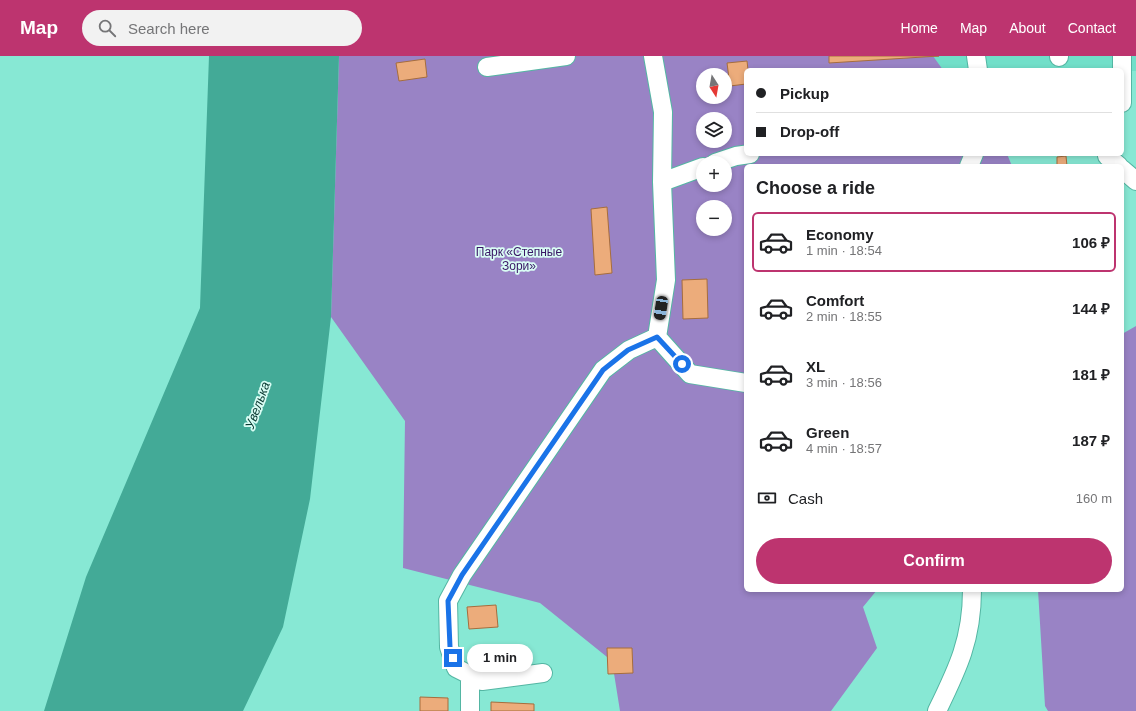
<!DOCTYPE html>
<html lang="en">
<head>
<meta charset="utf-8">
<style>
  body { margin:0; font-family:Arial,sans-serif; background:#f2f2f2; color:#202124; height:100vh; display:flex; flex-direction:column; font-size:15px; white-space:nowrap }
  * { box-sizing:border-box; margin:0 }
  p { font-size:13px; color:#757577 }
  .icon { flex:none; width:22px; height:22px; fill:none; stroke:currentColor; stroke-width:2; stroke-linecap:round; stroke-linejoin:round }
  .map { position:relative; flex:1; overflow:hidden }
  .sheet { position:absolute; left:744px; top:108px; width:380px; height:428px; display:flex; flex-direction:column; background:#fff; border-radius:6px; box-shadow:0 2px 6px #0003 }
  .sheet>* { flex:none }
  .top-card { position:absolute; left:744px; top:12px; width:380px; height:88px; border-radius:6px; box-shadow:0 2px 6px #0003; display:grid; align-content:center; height:88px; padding:0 12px; background:#fff }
  .needle { width:26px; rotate:169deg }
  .controls { position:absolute; left:696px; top:12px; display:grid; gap:8px }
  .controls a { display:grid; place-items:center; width:36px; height:36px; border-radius:50%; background:#fff; box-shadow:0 2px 6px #0003; font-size:20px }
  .end { position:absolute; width:18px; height:18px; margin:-9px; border:5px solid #1a73e8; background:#fff; box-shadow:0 0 0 2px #fff }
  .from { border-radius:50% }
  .bubble { position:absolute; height:28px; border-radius:14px; background:#fff; box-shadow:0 2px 6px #0003; font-size:13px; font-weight:800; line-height:28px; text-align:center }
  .car { position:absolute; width:12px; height:24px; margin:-12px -6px; border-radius:5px; box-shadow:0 0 3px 1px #0007; background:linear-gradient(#222 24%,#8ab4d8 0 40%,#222 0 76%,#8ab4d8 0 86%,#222 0) }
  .top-card b { display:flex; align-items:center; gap:14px; height:38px; font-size:15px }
  .top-card b+b { border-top:1px solid #e0e0e0 }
  .top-card i { width:10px; height:10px; background:#202124 }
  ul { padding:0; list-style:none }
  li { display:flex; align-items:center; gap:12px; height:60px; margin:0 8px 6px; padding:0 4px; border:2px solid transparent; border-radius:6px }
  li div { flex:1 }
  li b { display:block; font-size:15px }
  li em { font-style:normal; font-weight:800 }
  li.current { border-color:#bd346f }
  li>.icon { width:36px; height:36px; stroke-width:1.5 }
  h2 { padding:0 12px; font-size:18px; line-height:48px }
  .pay { display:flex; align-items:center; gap:10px; height:44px; padding:0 12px; font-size:15px }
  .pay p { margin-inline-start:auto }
  .primary-button { display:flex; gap:8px; margin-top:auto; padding:8px 12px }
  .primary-button a { flex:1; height:46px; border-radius:24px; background:#bd346f; color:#fff; font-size:16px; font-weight:800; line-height:46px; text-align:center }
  header { display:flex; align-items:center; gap:24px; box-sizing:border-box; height:56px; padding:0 20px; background:#bd346f; color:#fff }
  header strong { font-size:19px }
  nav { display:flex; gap:22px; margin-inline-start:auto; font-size:14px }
  .search { width:280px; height:36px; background:#f2f2f2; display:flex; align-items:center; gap:10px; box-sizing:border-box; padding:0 14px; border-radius:22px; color:#757577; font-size:15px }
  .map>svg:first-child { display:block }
  .built { fill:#71dfc9 }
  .forest { fill:#9983c5; fill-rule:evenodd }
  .water { fill:#43aa97 }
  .building { fill:#ecac7b; stroke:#a66d3d }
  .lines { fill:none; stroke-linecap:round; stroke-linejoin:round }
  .minor-casing { stroke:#54b6a3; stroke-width:20 }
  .minor { stroke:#fff; stroke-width:18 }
  .route { stroke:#1a73e8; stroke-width:5 }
  .labels { text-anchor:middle; stroke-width:3.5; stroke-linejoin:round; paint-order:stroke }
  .park-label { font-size:12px; fill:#391665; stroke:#d9fdf4 }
  .water-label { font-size:13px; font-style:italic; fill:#083830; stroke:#d9fdf4 }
</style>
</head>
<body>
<header>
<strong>Map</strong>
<div class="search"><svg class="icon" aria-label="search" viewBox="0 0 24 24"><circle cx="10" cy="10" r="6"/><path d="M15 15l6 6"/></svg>Search here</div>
<nav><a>Home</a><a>Map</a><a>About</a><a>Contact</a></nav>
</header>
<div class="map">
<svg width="1136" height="655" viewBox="0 0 1136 655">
  <rect width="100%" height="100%" fill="#87e8d4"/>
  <path class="built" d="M764 0H1136V15L765 14Z"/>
  <path class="forest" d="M339 0H933L943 14H746V98H1007L1012 110H746V534H877L863 551 877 592 831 655H620L612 605 540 547 403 512 405 365 331 261ZM703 19H725V41H703ZM703 63H725V85H703ZM703 107H725V129H703ZM703 151H725V173H703Z
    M1136 270V655H1048L1045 650 1038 534H1122V278Z"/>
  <path class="water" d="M209 0H339L331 261 310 443 283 571 243 655H44L86 521 200 252Z"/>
  <path class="building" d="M829 0H939L829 7Z
    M425 3 427 21 399 25 396 7Z
    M747 5 748 14H746V28L730 30 727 7Z
    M1066 100 1067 110H1057V101Z
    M607 151 612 217 595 219 591 153Z
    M707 223 708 262 683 263 682 224Z
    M496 549 498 571 469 573 467 551Z
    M607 592H632L633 617 608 618Z
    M420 641 448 642V655H420Z
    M491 646 534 648V655H491Z"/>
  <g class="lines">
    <g class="minor-casing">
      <path id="minor" d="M653 0 663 56 662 126 666 224 657 281 690 318 746 327
        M976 0 978 14
        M1059 0V1
        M487 11 566 0
        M1122 47V0
        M1107 100 1119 110
        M715 107 736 100 750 98
        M969 110 974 98
        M1122 113 1136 125
        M662 126 703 111
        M543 617 482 625 456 612 449 591 448 545 462 519 603 314 629 294 657 281
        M470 619V655
        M937 655C958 612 972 583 972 534"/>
    </g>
    <use href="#minor" class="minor"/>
  </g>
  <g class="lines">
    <path class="route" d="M453 602 450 591 448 545 462 519 603 314 628 294 657 281 682 308"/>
  </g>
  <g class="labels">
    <g class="park-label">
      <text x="519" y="200">Парк «Степные<tspan x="519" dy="14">Зори»</tspan></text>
    </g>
    <g class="water-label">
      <text transform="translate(257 349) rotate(-70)" y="5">Увелька</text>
    </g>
  </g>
</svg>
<div class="controls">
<a><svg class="needle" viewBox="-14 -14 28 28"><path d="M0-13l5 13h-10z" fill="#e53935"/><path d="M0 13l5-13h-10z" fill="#757577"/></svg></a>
<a><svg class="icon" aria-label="layers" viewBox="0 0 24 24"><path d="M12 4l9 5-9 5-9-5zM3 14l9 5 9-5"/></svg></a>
<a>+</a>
<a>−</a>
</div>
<i class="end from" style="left:682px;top:308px"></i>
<i class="end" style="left:453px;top:602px"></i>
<div class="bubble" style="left:467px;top:588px;width:66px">1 min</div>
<i class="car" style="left:661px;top:252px;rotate:189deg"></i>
<div class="top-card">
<b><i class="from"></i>Pickup</b>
<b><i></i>Drop-off</b>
</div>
<section class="sheet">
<h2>Choose a ride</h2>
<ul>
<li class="current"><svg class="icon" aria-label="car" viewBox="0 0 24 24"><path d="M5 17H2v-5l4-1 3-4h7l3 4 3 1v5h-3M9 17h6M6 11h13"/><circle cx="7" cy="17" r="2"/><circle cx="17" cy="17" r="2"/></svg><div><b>Economy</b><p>1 min · 18:54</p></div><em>106 ₽</em></li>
<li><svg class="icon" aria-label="car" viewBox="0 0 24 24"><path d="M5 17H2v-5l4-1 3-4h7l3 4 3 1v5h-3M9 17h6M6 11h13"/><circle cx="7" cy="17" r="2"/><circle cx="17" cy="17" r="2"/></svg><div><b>Comfort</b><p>2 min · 18:55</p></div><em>144 ₽</em></li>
<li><svg class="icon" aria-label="car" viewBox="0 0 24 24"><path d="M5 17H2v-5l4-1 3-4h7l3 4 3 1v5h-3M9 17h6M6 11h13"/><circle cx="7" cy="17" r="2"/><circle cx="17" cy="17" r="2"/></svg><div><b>XL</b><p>3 min · 18:56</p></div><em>181 ₽</em></li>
<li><svg class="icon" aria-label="car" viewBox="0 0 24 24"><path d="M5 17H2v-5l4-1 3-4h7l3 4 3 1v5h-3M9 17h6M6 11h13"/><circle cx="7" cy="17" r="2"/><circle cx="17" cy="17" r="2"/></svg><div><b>Green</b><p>4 min · 18:57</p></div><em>187 ₽</em></li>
</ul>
<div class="pay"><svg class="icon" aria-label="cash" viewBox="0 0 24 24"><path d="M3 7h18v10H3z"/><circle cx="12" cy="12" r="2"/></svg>Cash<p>160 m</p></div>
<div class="primary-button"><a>Confirm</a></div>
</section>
</div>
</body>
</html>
